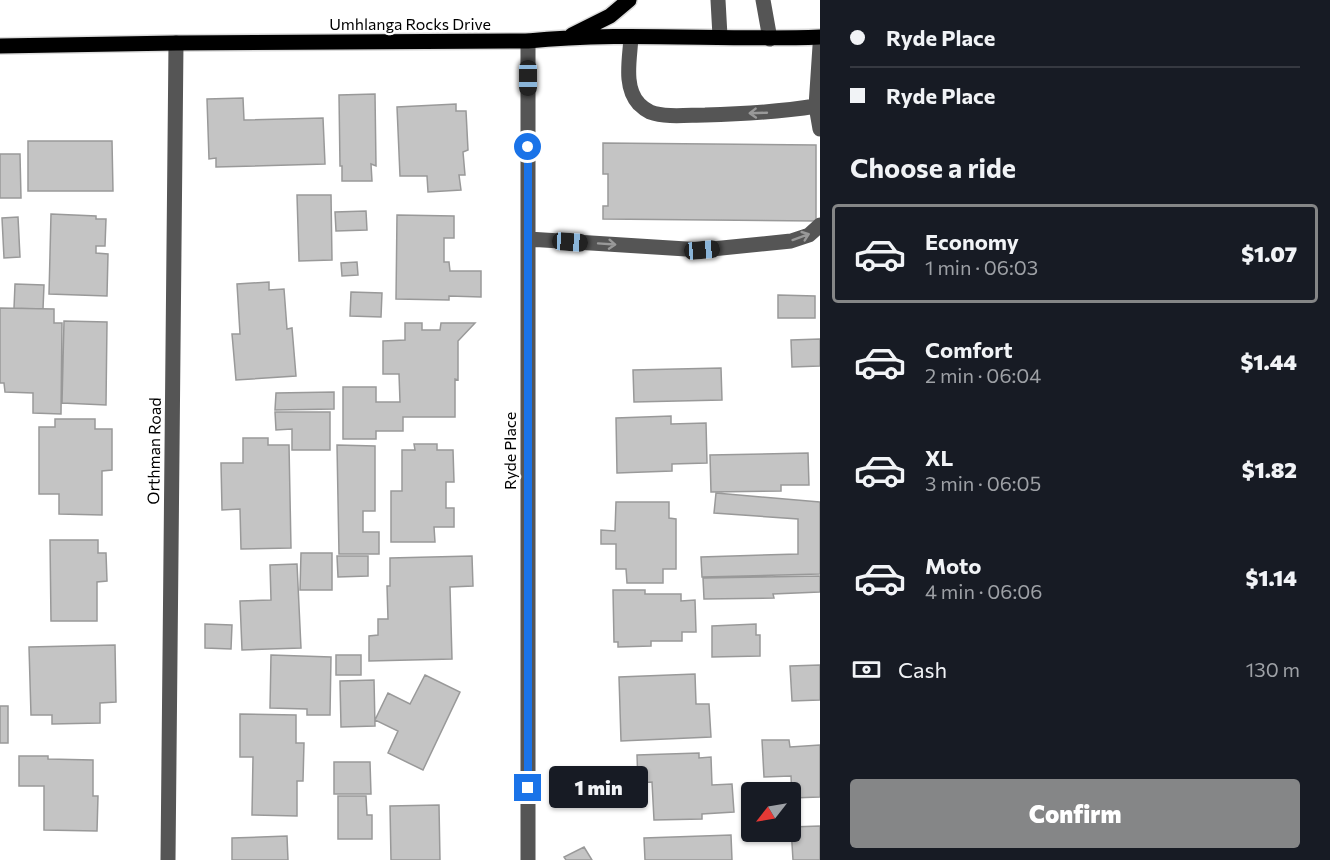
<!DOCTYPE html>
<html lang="en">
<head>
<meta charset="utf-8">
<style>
  body { margin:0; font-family:Commissioner,sans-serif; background:#20242c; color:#f1f3f6; height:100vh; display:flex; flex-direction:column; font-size:22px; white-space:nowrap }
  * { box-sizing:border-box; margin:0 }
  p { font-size:20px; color:#9ea1a6 }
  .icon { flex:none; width:33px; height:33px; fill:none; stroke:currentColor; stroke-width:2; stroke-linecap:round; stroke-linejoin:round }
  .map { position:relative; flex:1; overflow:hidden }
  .side { display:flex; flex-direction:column; background:#171b24; width:510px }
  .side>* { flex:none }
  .banner { display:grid; align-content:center; height:132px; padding:0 30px; background:#171b24 }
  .needle { width:39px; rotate:239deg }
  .buttons { position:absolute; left:741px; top:782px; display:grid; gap:12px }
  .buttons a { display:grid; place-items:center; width:60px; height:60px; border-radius:6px; background:#171b24; box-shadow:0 2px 4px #0004; font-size:30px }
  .end { position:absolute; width:27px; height:27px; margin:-14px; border:8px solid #1a73e8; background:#fff; box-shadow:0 0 0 3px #fff }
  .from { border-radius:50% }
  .bubble { position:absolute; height:42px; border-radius:6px; background:#171b24; box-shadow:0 2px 4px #0004; font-size:20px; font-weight:800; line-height:42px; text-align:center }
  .car { position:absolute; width:18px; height:36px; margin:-18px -9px; border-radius:8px; box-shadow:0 0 4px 2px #0007; background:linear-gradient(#222 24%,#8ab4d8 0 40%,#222 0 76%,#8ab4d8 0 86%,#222 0) }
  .banner b { display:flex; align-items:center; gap:21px; height:57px; font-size:22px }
  .banner b+b { border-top:2px solid #363941 }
  .banner i { width:15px; height:15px; background:#f1f3f6 }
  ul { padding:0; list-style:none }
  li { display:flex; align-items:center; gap:18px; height:99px; margin:0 12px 9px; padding:0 18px; border:3px solid transparent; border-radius:6px }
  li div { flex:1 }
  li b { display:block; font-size:22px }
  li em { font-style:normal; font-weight:800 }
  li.selected { border-color:#858687 }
  li>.icon { width:54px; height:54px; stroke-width:1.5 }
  h2 { padding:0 30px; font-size:27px; line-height:72px }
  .pay { display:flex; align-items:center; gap:15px; height:66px; padding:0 30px; font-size:22px }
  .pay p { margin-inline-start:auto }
  .action { display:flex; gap:12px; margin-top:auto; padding:12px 30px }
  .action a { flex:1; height:69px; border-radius:6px; background:#858687; color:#fff; font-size:24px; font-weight:800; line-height:69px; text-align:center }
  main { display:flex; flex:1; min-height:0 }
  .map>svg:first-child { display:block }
  .building { fill:#c4c4c4; stroke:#999; stroke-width:1.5 }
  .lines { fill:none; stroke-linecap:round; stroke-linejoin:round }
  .major-casing { stroke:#dbdbdb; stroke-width:18 }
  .minor { stroke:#555; stroke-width:15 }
  .major { stroke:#000; stroke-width:15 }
  .oneway { stroke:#999 }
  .route { stroke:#1a73e8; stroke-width:8 }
  .labels { text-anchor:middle; stroke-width:4.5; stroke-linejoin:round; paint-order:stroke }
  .street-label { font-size:16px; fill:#000; stroke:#fff }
</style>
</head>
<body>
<main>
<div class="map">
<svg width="820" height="860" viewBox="0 0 820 860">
  <rect width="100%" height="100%" fill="#fff"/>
  <path class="building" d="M375 94 376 166 371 164 372 181H342V166H340L339 95Z
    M243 98 244 120 323 118 325 164 216 167V158L209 159 207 99Z
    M456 104V111H466L468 150 463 152 465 175H459L461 190 428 192 427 176H400L397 107Z
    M28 141H112L113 191H28Z
    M603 143 816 145V221L603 219V206H608V174H603Z
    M0 154H20L21 198H0Z
    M297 195H331L332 260 299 261Z
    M366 211 367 230 336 231 335 212Z
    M51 214 96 216V219H106L105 246H96V253L108 254 107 296 49 294Z
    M397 215 454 216V238H444V262H449L450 271H481V297L449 296V300L396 299Z
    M18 217 20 257 4 258 2 218Z
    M357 262 358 275 342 276 341 263Z
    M269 282V290L284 289 287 329 292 328 296 376 236 380 232 334H240L237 284Z
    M15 284 44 285 43 309 14 308Z
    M351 292 382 293 381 317 350 316Z
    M778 295 815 296V318H778Z
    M0 308 54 309V323H62L61 414 33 413V393L5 392 4 383H0Z
    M64 321 107 322 106 405 62 403Z
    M405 323H422V330H440L441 323H475L458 341V380L455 379V417H403V431H376V439H343V387H376V402H400L399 374H383V341L405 340Z
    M820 339V366L792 367 791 340Z
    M721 368 722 400 634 402 633 370Z
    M334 392V409L275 410 276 393Z
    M275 412H330V450H292V429L276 430Z
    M671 416V424L706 423 707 463 672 464V471L617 473 616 418Z
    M55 419H95V429H112V470L102 471V515L59 514V494H39V427H55Z
    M243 438H268V445H289L291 548 241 549 240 509 222 510 221 463H243Z
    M414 444H437V450H453L454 482H446V508H454V527H434L435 542H391V491H402V450H415Z
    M337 445 375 446V511H363V532H379V554H339Z
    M808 453 809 485H781V491L711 492 710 455Z
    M716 493 820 502V574L702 577 701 557 798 554V519L714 513Z
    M616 502H669V518L676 519V569H663V583H627L626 569H616V544H601V530L615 531Z
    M50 540H98V553H106L107 581 97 582V621H51Z
    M301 553H332V590H300Z
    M337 556H368V576L338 577Z
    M472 556 473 586 450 587 452 659 369 661V636L378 635V619H388L387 586H390V558Z
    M297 564 301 648 242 650 240 601 271 600 270 565Z
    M820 576V592L773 594 774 598 704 599 703 578Z
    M613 590H645V594H681V601L695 600 696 632H682V641H651V646L618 647V642H614Z
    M205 624 232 625 231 649 205 648Z
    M756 624V635H760V656L712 657V626Z
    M115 645 116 702 100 703V723L52 724V715H31L29 647Z
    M271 655 331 657 330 715H307V709L270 708Z
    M336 655H361V675H336Z
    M820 665V700L792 701 790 666Z
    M695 674 696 704H709L711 737 621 741 619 677Z
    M425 675 460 692 423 770 388 753 398 731 375 720 388 693 410 704Z
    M374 680 375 726 341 727 340 681Z
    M0 706H8V743H0Z
    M240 714 296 715V743H304L303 781H297V816L252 815 253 757H240Z
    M762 740H789L790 747 820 745V797L792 798 791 776 764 777Z
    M699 753V758L711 757 712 785 732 784 734 812 702 814V819L654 820 652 782 638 783 637 755Z
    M19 756H48V759L93 760V796H98L97 831 44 830V786H19Z
    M334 762H370L371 794H334Z
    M338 796H366L367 815H372V839H338Z
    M439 805 440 860H391L390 806Z
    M820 826V860H793L791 827Z
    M731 835 732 860H645L644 838Z
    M287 836 288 860H232V838Z
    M584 847 592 860H566L564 857Z"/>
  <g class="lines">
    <g class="major-casing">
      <path id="major" d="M572 35 610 16 629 0
        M0 46 176 43 528 41C625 31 723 41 820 37"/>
    </g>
    <path class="minor" d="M718 0 720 36
      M763 0 770 39
      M631 37C630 58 623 87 639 104 642 107 646 110 650 112 666 118 688 115 705 115 743 114 779 112 816 106
      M820 46 816 106 820 129
      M528 239 702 250 791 241 809 235 820 225
      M168 860 176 43
      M528 860V41"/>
    <use href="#major" class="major"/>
  </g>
  <defs><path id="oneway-shaft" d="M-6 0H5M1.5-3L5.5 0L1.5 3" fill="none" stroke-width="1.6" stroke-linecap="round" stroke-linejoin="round" transform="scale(1.5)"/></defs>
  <g class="oneway">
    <use href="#oneway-shaft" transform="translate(758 113) rotate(178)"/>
    <use href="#oneway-shaft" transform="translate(801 237) rotate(-20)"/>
    <use href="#oneway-shaft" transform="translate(607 244) rotate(4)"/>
  </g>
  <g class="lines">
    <path class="route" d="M528 147V788"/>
  </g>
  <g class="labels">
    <g class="street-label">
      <text x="410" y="30">Umhlanga Rocks Drive</text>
      <text transform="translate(154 451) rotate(-89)" y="6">Orthman Road</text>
      <text transform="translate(510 451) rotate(-90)" y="6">Ryde Place</text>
    </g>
  </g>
</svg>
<div class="buttons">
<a><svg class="needle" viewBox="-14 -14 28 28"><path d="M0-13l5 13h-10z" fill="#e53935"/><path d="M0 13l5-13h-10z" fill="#9ea1a6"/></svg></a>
</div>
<i class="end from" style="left:528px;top:147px"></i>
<i class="end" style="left:528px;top:788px"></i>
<div class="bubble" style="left:549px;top:766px;width:99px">1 min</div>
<i class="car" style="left:528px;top:78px;rotate:180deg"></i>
<i class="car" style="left:570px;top:242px;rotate:94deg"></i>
<i class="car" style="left:702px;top:250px;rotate:85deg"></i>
</div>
<section class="side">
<div class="banner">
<b><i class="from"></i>Ryde Place</b>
<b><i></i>Ryde Place</b>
</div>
<h2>Choose a ride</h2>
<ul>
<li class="selected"><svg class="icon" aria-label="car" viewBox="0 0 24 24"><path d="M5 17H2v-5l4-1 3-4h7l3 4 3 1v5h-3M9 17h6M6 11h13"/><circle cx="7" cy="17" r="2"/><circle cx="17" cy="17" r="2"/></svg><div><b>Economy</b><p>1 min · 06:03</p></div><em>$1.07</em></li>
<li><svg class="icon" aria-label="car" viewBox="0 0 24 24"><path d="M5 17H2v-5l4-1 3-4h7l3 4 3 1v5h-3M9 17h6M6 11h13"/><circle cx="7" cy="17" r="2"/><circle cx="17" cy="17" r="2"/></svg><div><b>Comfort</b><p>2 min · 06:04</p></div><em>$1.44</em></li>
<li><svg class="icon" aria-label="car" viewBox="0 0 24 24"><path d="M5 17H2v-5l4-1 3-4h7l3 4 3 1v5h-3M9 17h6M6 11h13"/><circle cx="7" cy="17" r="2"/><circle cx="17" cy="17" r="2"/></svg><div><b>XL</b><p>3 min · 06:05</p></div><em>$1.82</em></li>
<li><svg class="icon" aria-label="car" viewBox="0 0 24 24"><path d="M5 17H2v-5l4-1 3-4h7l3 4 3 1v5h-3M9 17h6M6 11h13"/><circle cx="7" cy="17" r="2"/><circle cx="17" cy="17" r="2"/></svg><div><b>Moto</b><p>4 min · 06:06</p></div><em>$1.14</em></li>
</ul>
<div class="pay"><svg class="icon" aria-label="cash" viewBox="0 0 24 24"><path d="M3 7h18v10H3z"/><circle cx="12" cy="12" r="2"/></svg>Cash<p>130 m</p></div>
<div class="action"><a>Confirm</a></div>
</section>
</main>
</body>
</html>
